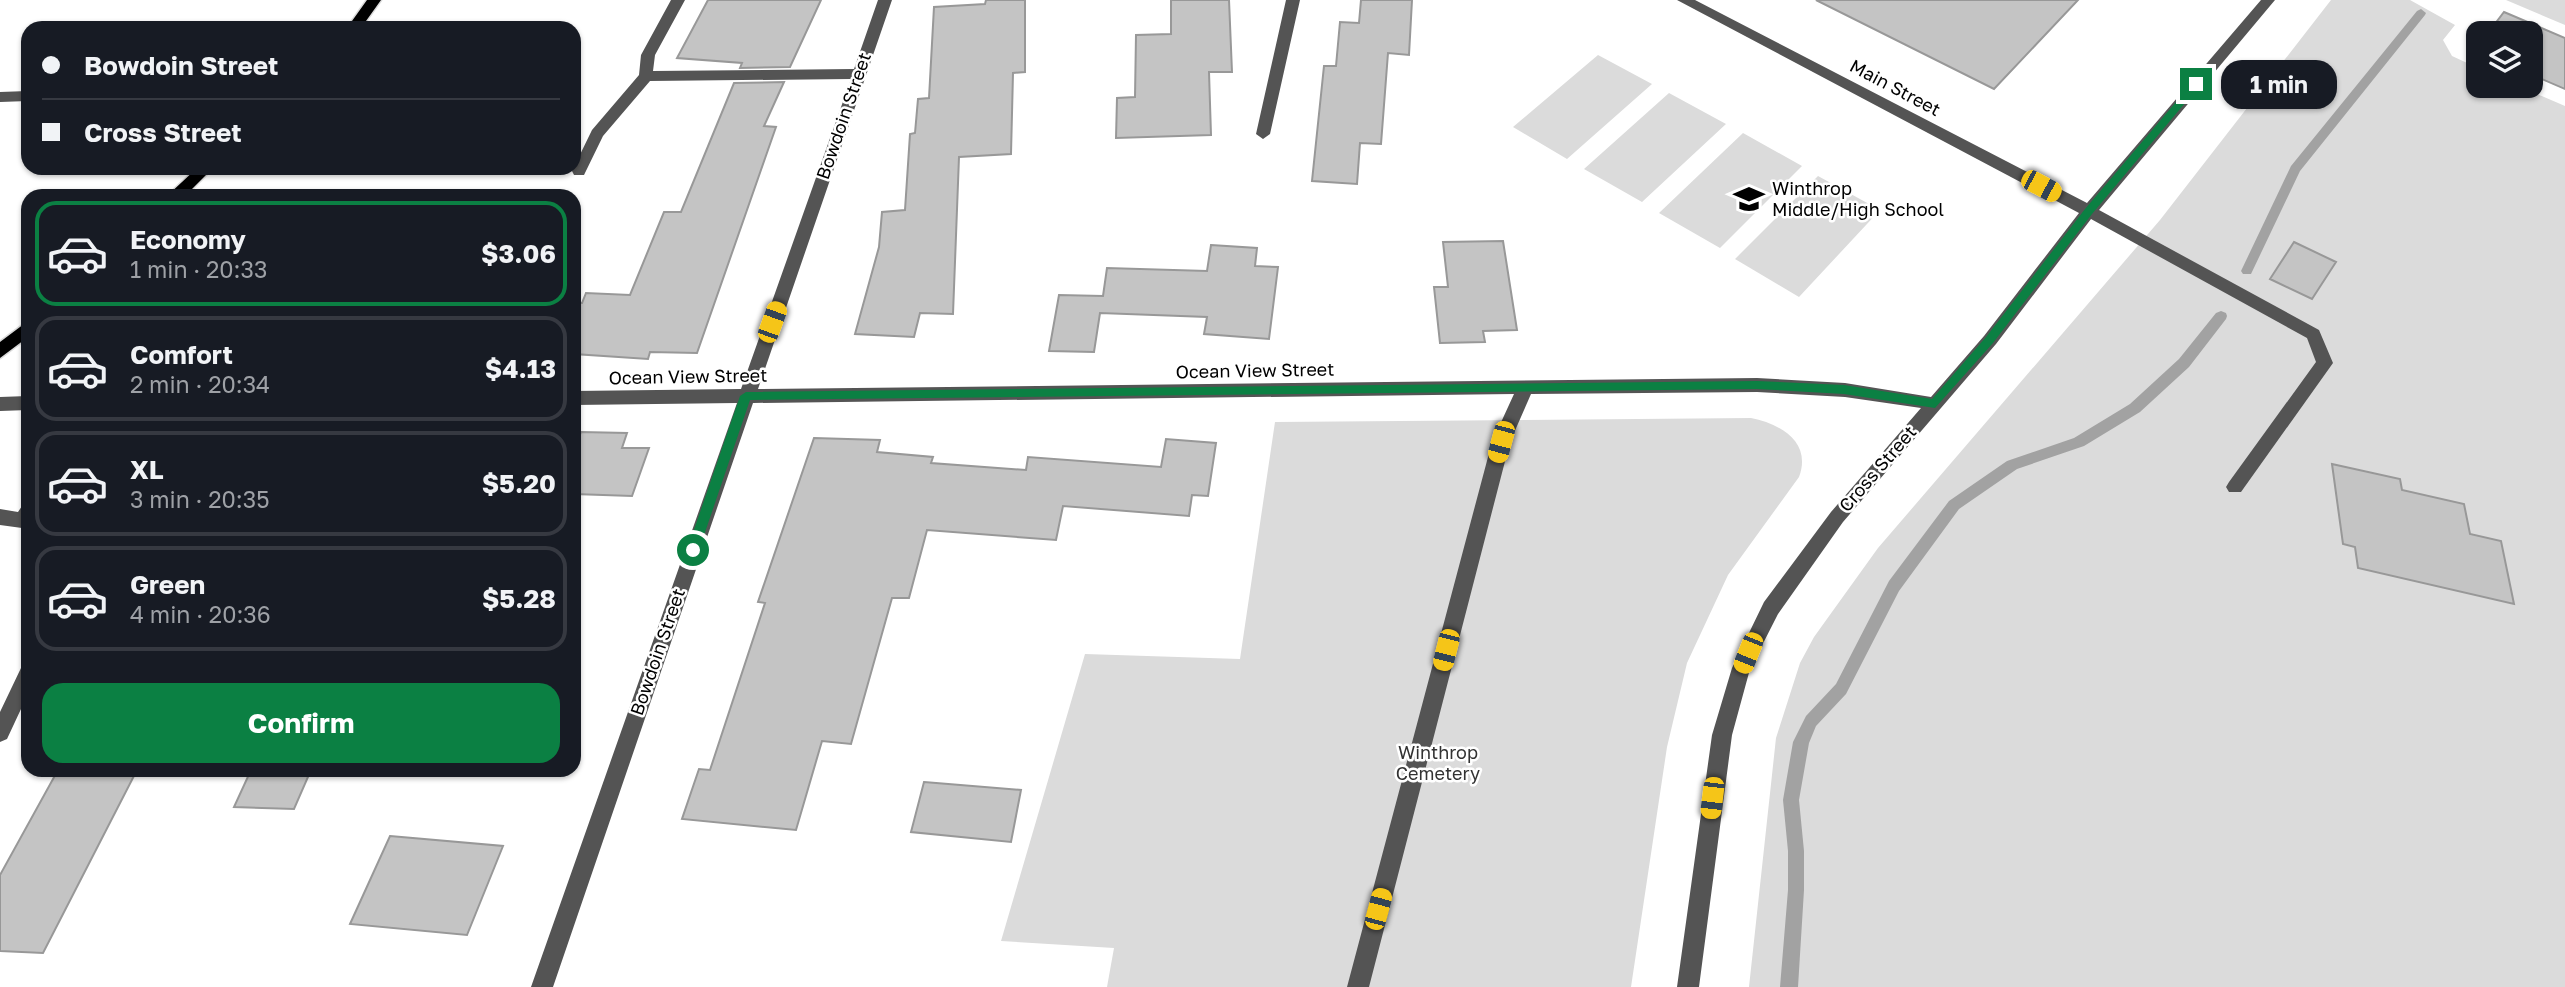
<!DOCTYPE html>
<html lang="en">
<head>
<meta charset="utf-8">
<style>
  body { margin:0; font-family:"Golos Text",sans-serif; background:#242831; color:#f1f3f6; height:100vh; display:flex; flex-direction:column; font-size:26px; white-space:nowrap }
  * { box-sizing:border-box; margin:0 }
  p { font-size:23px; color:#9ea1a6 }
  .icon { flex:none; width:38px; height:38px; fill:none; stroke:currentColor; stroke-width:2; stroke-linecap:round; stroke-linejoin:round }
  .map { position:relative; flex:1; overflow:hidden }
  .side { position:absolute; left:21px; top:189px; width:560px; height:588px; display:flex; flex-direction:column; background:#171b24; border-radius:21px; box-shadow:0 2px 5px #0004 }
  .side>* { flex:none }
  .guide { position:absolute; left:21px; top:21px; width:560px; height:154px; border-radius:21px; box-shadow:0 2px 5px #0004; display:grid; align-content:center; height:154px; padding:0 21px; background:#171b24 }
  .buttons { position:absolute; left:2466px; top:21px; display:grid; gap:14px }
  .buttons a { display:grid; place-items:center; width:77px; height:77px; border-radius:14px; background:#171b24; box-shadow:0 2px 5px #0004; font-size:35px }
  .end { position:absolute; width:32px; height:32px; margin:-16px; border:9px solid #0b8043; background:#fff; box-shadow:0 0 0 4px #fff }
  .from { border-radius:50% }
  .bubble { position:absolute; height:49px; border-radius:21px; background:#171b24; box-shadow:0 2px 5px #0004; font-size:23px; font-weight:700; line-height:49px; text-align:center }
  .car { position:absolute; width:21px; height:42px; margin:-21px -10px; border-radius:9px; box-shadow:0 0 5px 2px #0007; background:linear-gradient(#f5c518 24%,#345 0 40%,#f5c518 0 76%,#345 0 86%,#f5c518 0) }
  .guide b { display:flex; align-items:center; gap:24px; height:66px; font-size:26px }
  .guide b+b { border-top:2px solid #363941 }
  .guide i { width:18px; height:18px; background:#f1f3f6 }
  ul { padding:12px 0 0; list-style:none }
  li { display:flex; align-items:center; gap:21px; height:105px; margin:0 14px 10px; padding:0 7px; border:4px solid #363941; border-radius:21px }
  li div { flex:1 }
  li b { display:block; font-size:26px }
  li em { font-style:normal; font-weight:700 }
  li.current { border-color:#0b8043 }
  li>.icon { width:63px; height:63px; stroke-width:1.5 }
  .cta { display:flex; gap:14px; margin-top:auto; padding:14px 21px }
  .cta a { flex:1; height:80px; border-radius:21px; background:#0b8043; color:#fff; font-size:28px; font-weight:700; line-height:80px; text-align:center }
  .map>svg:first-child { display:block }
  .green { fill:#dbdbdb }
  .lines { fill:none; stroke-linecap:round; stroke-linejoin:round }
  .stream { fill:#a2a2a2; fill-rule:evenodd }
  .building { fill:#c4c4c4; stroke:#989898; stroke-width:2 }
  .major-casing { stroke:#dbdbdb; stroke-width:3 }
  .minor { fill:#545454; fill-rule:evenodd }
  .major { fill:#000; fill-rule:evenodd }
  .route { fill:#0b8043 }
  .labels { text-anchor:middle; stroke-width:5; stroke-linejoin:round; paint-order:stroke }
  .street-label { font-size:18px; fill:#000; stroke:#fff }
  .poi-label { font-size:18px; fill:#000; stroke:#fff; text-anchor:start }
  .park-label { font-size:18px; fill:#323232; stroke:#fff }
</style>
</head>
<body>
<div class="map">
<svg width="2565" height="987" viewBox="0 0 2565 987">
  <rect width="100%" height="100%" fill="#fff"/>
  <path class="green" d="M2331 0H2410L2455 25 2443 40 2452 56 2478 68V86H2518L2565 106V987H1749L1776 738 1800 663 1814 637 1878 548 2160 220Z
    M2506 0H2565V25Z
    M1598 55 1652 84 1567 159 1513 127Z
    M1669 93 1726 124 1642 202 1584 169Z
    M1743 133 1802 166 1720 248 1659 213Z
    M1818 176 1880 210 1799 297 1735 259Z
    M1751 418C1781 424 1812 442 1799 477L1728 575 1687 663 1667 747 1631 987H1107L1114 948 1001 941 1085 654 1240 659 1275 422Z"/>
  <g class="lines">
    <path class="stream" d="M2421 9 2426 13 2425 15 2300 171 2251 274H2243L2241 271 2291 166 2417 11Z
      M2221 311 2226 313 2227 316 2226 319 2189 367 2140 412 2084 446 2017 469 1959 509 1899 591 1846 694 1816 726 1809 743 1799 800 1804 851V890L1798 987H1780L1788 890V851L1783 800 1793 742 1806 716 1836 684 1889 581 1949 501 2007 461 2074 438 2130 404 2179 359 2216 313Z"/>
  </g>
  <path class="building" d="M708 0H821L790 67 740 68 742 63 677 58Z
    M986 0H1025V72L1013 73 1011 154 959 157 953 314 920 313 914 337 855 334 879 247 882 212 905 210 910 134 915 133 918 99 929 98 934 7 985 4Z
    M1171 0H1229L1232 72H1209L1211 135 1116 138 1117 98 1135 97 1136 35 1171 34Z
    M1361 0H1412L1409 55 1388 53 1381 144 1360 143 1357 184 1312 181 1324 66H1336L1340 22 1359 23Z
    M1816 0H2078L1994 89Z
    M2504 12 2565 38V89L2530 74V33H2488Z
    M784 82 764 126 776 127 697 353 650 352 648 359 574 354V303H582L586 293 630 295 664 212H681L734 83Z
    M1503 241 1517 330 1483 331 1485 342 1440 343 1434 287H1448L1443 242Z
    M2294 242 2336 262 2312 299 2270 279Z
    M1211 245 1257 248 1255 266 1278 267 1269 339 1204 334 1207 317 1100 313 1094 352 1049 351 1059 295 1103 296 1107 268 1207 271Z
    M581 432 627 433 622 448H649L632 496 574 494V451Z
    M814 438 880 440 877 452 933 457 931 463 1026 470 1028 457 1161 467 1166 439 1216 443 1208 496 1192 495 1189 516 1063 506 1056 540 927 530 909 598H892L851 744 822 741 796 830 682 819 699 769 710 770 765 603 758 602Z
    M2332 464 2400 479 2402 490 2464 504 2470 534 2501 541 2514 604 2358 568 2355 547 2343 544Z
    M58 770H137L43 953 0 951V875Z
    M251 770H311L294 809 234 807Z
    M924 782 1021 790 1011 842 911 832Z
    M390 836 503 846 467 935 350 924Z"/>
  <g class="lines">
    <g class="major-casing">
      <path id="major" d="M367 0H381L361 28H347Z
        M197 168H213L185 196H167Z
        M28 321V337L0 358V342Z"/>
    </g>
    <path class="minor" d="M671 0H685L655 55 653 71 854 69 878 0H892L758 389 1757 378 1845 383 1931 397 1984 336 2079 213 1677 0H1695L2087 203 2261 0H2275L2099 210 2319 330 2333 363 2241 492H2229L2226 487 2229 482 2316 362 2307 338 2091 219 1996 344 1843 522 1778 614 1750 669 1732 735 1699 987H1677L1712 735 1732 668 1764 602 1831 512 1921 408 1845 397 1757 392 1531 394 1510 442 1369 987H1347L1492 442 1514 394 753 403 553 987H531L737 403 574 405V391L741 389 851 79 650 81 603 136 584 175H574L572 171 592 130 639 75 641 55Z
      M1286 0H1300L1270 134 1263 139 1256 134Z
      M28 91V101L0 102V92Z
      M28 396V410L0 411V397Z
      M28 504V525L22 528 0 525V509L18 512 22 506Z
      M28 665V694L7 739 0 742V712L21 668Z"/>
    <use href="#major" class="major"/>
  </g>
  <path class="route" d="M2193 82 2201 84 2092 214 1993 343 1935 408 1844 394 1757 389 750 400 699 550 693 555 687 550 740 396 746 392 1757 381 1844 385 1932 399 1986 337 2085 209Z"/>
  <defs>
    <g id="school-bare" transform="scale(2.415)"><path d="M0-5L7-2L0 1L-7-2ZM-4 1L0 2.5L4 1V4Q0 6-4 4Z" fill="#000" stroke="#fff" stroke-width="2.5" paint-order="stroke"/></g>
  </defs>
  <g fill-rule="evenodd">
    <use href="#school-bare" x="1749" y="199"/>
  </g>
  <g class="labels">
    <g class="street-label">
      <text transform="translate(1895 88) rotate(28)" y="6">Main Street</text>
      <text transform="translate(844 116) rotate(-71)" y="6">Bowdoin Street</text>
      <text transform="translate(1255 371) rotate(-1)" y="6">Ocean View Street</text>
      <text transform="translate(688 377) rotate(-1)" y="6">Ocean View Street</text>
      <text transform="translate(1878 469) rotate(-49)" y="6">Cross Street</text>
      <text transform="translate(658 652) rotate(-71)" y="6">Bowdoin Street</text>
    </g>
    <g class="poi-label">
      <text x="1772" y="195">Winthrop<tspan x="1772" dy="21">Middle/High School</tspan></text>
    </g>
    <g class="park-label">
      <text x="1438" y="759">Winthrop<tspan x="1438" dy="21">Cemetery</tspan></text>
    </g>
  </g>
</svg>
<div class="buttons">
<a><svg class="icon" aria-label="layers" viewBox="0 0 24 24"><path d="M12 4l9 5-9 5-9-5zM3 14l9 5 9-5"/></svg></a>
</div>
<i class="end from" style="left:693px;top:550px"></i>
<i class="end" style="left:2196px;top:84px"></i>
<div class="bubble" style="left:2221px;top:60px;width:116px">1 min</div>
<i class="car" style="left:2041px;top:186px;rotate:118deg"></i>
<i class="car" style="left:772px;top:322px;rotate:20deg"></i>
<i class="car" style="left:1501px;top:442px;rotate:195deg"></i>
<i class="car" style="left:1446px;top:650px;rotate:194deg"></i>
<i class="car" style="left:1748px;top:653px;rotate:202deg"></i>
<i class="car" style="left:1712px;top:798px;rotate:187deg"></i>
<i class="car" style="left:1378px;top:909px;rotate:15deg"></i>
<div class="guide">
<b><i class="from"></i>Bowdoin Street</b>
<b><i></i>Cross Street</b>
</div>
<section class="side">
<ul>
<li class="current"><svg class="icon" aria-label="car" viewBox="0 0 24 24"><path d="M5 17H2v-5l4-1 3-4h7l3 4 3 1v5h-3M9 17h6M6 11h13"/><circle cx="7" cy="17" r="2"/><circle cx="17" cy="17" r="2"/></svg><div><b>Economy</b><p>1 min · 20:33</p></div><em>$3.06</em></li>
<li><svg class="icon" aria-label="car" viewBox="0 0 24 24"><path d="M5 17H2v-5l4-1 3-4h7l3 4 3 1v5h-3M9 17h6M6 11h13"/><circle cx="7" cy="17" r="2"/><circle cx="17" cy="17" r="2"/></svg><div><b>Comfort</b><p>2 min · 20:34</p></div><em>$4.13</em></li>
<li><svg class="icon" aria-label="car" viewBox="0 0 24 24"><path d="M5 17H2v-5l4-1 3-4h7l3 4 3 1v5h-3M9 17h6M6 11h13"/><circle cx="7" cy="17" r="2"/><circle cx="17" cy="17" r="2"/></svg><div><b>XL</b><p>3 min · 20:35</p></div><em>$5.20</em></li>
<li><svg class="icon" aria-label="car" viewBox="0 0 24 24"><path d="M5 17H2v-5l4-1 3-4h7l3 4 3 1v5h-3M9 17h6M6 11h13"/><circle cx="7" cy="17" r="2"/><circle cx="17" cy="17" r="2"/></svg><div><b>Green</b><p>4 min · 20:36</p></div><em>$5.28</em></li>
</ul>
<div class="cta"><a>Confirm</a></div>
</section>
</div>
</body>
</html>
